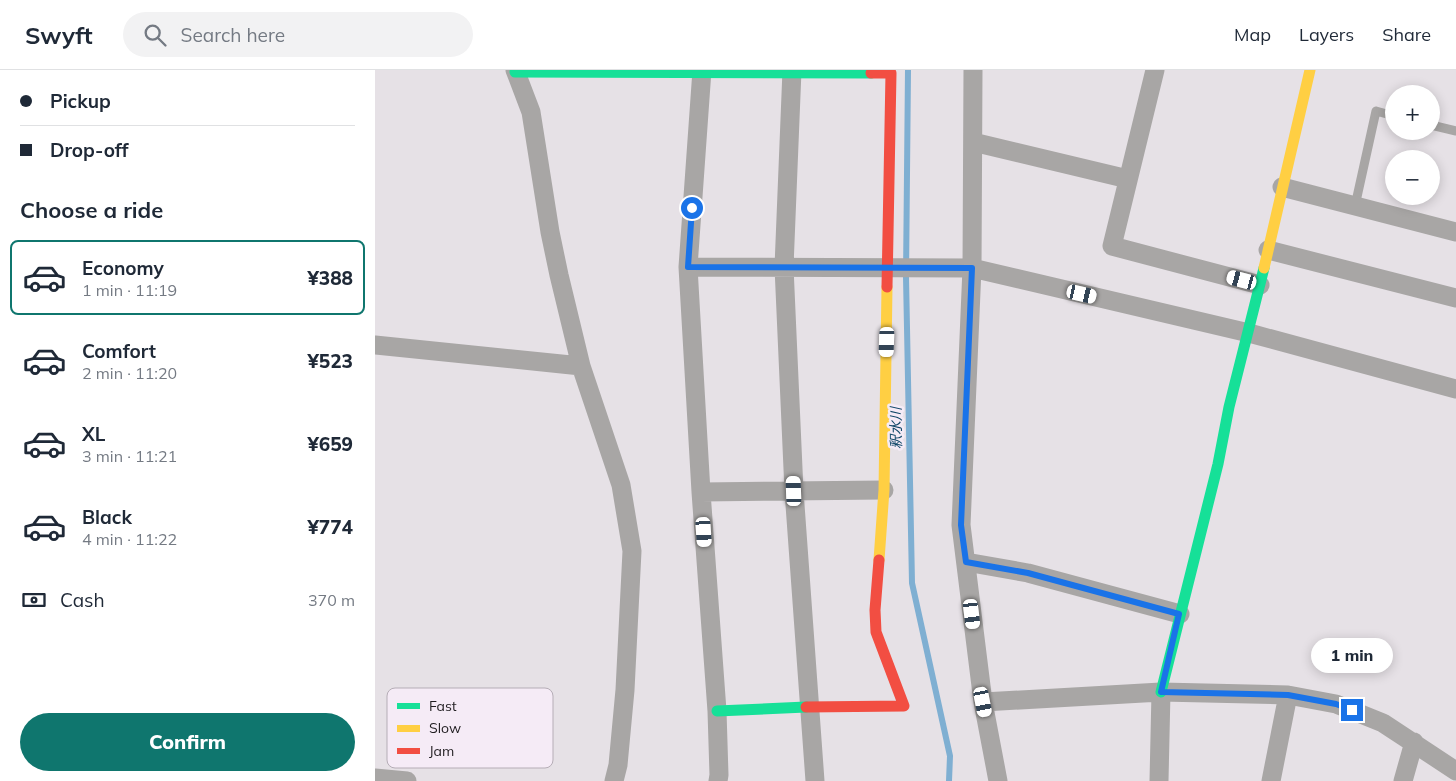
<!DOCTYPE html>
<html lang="en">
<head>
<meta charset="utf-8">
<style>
  body { margin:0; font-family:Mulish,"Noto Sans JP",sans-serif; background:#f2f2f3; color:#1f2937; height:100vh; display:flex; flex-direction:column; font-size:19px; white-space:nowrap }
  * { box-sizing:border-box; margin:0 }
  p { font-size:16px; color:#747a83 }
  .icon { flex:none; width:28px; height:28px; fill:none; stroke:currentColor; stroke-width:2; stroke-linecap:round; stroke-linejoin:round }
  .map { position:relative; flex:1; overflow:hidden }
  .details { display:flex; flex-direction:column; background:#fff; width:375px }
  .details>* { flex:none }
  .guide { display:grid; align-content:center; height:110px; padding:0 20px; background:#fff }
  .fabs { position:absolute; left:1010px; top:15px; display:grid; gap:10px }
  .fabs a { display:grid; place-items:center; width:55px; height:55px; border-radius:50%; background:#fff; box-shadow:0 2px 12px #0003; font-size:25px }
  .end { position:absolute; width:22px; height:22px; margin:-11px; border:6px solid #1a73e8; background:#fff; box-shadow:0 0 0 2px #fff }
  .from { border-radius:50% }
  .bubble { position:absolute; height:35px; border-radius:18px; background:#fff; box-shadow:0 2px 12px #0003; font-size:16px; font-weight:800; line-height:35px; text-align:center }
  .car { position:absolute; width:15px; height:30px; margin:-15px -8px; border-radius:6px; box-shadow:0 0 4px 1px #0007; background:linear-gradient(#fff 24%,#345 0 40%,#fff 0 76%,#345 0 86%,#fff 0) }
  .guide b { display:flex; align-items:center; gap:18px; height:48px; font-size:19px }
  .guide b+b { border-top:1px solid #e0e1e3 }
  .guide i { width:12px; height:12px; background:#1f2937 }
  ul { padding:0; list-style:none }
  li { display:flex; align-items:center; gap:15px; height:75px; margin:0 10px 8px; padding:0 10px; border:2px solid transparent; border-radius:8px }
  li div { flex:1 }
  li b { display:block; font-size:19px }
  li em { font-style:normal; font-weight:800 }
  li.current { border-color:#0f766e }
  li>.icon { width:45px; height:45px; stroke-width:1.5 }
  h2 { padding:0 20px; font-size:22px; line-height:60px }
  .pay { display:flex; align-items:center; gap:12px; height:55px; padding:0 20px; font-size:19px }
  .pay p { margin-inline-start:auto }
  .action { display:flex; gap:10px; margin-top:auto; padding:10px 20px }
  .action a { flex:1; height:58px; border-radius:30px; background:#0f766e; color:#fff; font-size:20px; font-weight:800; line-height:58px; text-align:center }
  header { display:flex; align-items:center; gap:30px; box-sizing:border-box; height:70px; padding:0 25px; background:#fff; border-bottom:1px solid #e0e1e3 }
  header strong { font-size:24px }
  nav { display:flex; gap:28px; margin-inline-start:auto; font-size:18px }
  .search { width:350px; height:45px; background:#f2f2f3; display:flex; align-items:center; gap:12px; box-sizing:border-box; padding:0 18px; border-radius:28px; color:#747a83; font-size:19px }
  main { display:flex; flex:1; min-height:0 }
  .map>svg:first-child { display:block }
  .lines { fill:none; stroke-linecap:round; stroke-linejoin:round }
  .stream { stroke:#7fafd2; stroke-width:6 }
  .lane { stroke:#a8a6a5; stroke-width:9 }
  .street { stroke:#a8a6a5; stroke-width:19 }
  .fast { stroke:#16e098; stroke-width:11 }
  .slow { stroke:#ffcf43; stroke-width:11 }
  .jam { stroke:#f24e42; stroke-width:11 }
  .route { stroke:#1a73e8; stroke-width:6 }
  .labels { text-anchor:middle; stroke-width:5; stroke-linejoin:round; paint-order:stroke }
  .water-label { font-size:14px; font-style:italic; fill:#0f4667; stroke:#f5ebf6 }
  .key { fill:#f5ebf6; stroke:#b5adb6; stroke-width:1 }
  .key-label { font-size:14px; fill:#201d20 }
</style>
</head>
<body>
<header>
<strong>Swyft</strong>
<div class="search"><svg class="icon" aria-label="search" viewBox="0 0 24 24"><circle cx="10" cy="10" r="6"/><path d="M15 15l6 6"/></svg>Search here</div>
<nav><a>Map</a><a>Layers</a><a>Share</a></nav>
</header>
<main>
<section class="details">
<div class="guide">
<b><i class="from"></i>Pickup</b>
<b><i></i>Drop-off</b>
</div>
<h2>Choose a ride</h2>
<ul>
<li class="current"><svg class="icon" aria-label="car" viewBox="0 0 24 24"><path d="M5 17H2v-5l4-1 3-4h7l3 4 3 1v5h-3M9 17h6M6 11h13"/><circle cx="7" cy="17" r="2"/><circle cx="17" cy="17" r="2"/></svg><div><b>Economy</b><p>1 min · 11:19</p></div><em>¥388</em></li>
<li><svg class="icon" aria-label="car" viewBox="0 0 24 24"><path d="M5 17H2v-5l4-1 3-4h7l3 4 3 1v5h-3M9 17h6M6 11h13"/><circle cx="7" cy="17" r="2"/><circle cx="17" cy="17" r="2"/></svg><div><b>Comfort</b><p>2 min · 11:20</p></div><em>¥523</em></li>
<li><svg class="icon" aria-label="car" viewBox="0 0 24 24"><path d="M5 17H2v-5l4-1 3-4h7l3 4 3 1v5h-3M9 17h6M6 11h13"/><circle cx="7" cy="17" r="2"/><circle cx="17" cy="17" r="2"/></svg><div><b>XL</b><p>3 min · 11:21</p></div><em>¥659</em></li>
<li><svg class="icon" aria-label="car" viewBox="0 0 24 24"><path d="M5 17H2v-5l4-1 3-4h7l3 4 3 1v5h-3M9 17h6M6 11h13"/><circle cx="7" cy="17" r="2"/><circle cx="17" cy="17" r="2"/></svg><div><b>Black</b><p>4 min · 11:22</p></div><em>¥774</em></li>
</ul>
<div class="pay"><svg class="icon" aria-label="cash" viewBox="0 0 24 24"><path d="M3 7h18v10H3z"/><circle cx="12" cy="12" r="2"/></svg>Cash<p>370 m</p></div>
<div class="action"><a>Confirm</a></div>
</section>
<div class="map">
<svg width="1081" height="711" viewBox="0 0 1081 711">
  <rect width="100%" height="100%" fill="#e6e1e6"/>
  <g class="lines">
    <path class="stream" d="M533 0 531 207 537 513 575 686 574 711"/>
    <path class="lane" d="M1056 55 1081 61
      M980 136 1001 41 1019 46"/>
    <path class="street" d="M140 0 156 42 175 162 184 205 206 296 246 415 257 481 250 620 243 695 239 711
      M327 0 313 197 326 422 342 641 344 705 343 711
      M417 0 409 197 419 421 440 711
      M598 0 597 198 586 455 608 632 623 711
      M780 0 737 176 885 215
      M598 72 753 109
      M907 117 1081 162
      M893 180 1081 228
      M313 197 597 198 874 263 1081 319
      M0 275 206 296
      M326 422 509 420
      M591 492 653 503 805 544
      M608 632 786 622 913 625 961 634 1008 653 1081 701
      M0 708 32 711
      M784 711 786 622
      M896 711 913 625
      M1028 711 1039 672"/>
    <path class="fast" d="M140 2 496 3
      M786 622 843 394 854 337 889 198
      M342 641 431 637"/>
    <path class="slow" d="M889 198 935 0
      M504 490 509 420 512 217"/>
    <path class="jam" d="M496 3H516L512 217
      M431 637 529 636 501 562 500 540 504 490"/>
  </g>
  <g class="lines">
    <path class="route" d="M317 138 313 197 597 198 586 455 591 492 653 503 804 544 786 622 913 625 961 634 977 640"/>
  </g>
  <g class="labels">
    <g class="water-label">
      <text transform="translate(521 358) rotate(-91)" y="5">釈水川</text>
    </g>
  </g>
  <rect x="12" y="618" width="166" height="80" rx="8" class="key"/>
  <rect x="22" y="633" width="23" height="6" fill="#16e098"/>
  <rect x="22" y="655" width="23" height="7" fill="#ffcf43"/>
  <rect x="22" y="678" width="23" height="6" fill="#f24e42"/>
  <g class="key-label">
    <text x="54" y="641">Fast</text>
    <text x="54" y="663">Slow</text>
    <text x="54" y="686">Jam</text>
  </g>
</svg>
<div class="fabs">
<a>+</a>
<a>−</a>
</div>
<i class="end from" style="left:317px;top:138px"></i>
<i class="end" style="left:977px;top:640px"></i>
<div class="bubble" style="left:936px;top:568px;width:82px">1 min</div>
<i class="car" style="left:867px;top:210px;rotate:285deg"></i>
<i class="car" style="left:707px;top:224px;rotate:103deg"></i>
<i class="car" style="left:512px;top:272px;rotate:182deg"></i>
<i class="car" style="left:419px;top:421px;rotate:358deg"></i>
<i class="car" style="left:329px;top:462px;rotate:176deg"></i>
<i class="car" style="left:597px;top:544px;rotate:173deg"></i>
<i class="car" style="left:608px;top:632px;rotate:169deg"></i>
</div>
</main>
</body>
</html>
